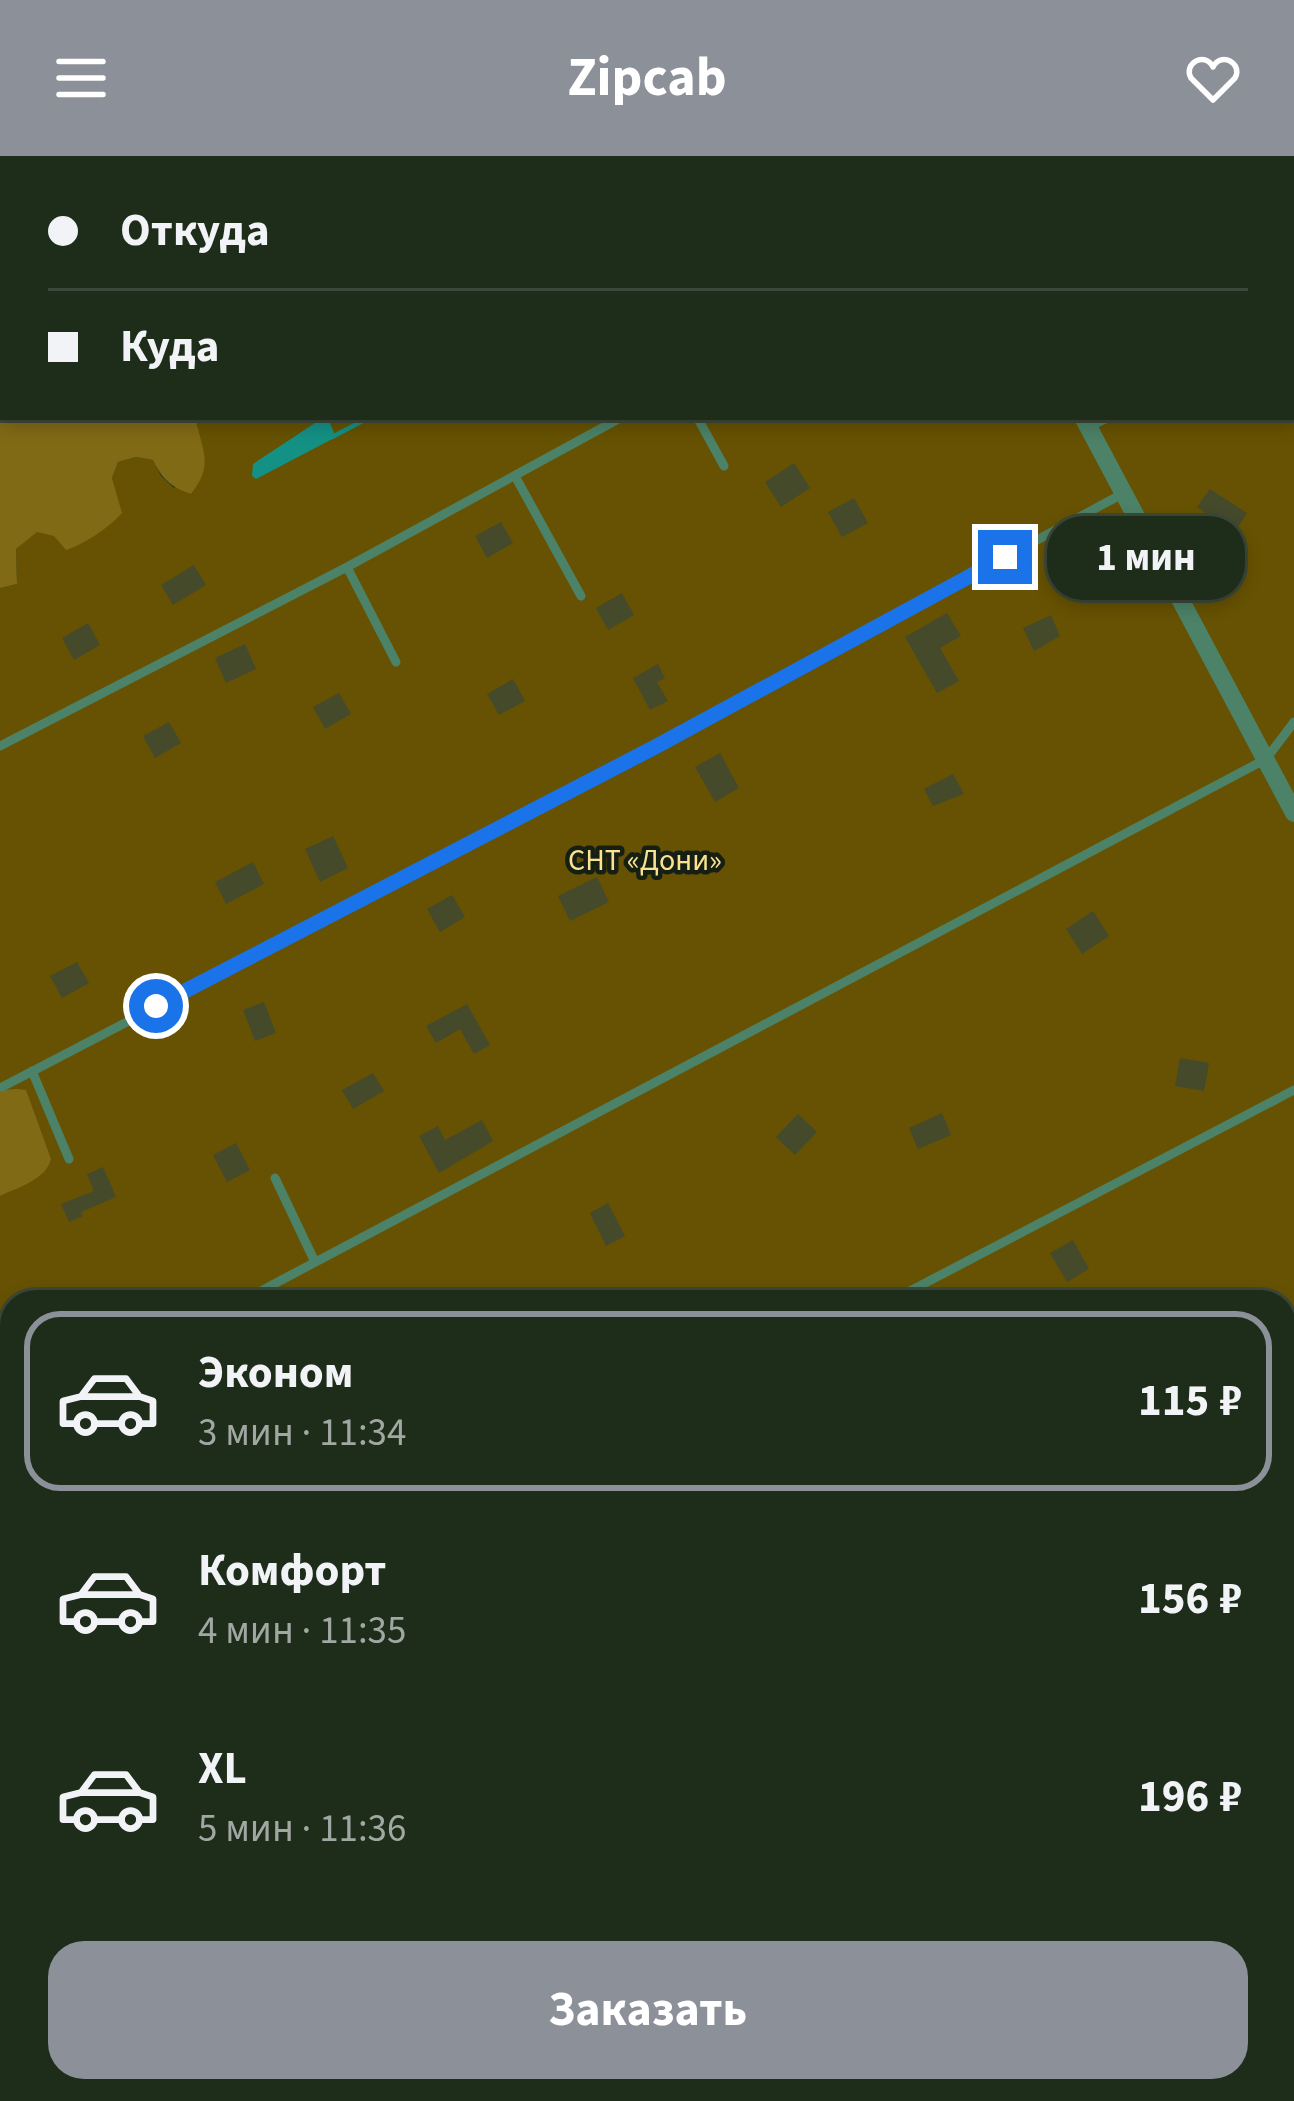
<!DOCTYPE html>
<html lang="ru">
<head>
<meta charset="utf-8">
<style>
  body { margin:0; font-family:"Source Sans 3",sans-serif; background:#263423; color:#f1f3f6; height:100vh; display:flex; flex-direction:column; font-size:45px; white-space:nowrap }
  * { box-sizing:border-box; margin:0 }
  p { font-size:39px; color:#a1a7a2 }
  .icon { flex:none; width:66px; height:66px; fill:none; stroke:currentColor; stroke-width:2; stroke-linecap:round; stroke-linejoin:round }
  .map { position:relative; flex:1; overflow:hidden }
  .sheet { position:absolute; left:0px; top:1134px; width:1296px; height:813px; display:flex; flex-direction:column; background:#1e2c1a; border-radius:36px 36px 0 0; box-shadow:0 6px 18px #0003,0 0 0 3px #3c4839 }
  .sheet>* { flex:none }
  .top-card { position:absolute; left:0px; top:0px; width:1296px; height:264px; box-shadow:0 6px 18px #0003,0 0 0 3px #3c4839; display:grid; align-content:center; height:264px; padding:0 48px; background:#1e2c1a }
  .end { position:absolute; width:54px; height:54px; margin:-27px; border:15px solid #1a73e8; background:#fff; box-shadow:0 0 0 6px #fff }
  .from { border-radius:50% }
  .bubble { position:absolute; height:84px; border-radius:36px; background:#1e2c1a; box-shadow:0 6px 18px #0003,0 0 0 3px #3c4839; font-size:39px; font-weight:700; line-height:84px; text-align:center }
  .top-card b { display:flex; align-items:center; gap:42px; height:114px; font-size:45px }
  .top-card b+b { border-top:3px solid #3c4839 }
  .top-card i { width:30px; height:30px; background:#f1f3f6 }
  ul { padding:21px 0 0; list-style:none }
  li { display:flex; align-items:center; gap:36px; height:180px; margin:0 24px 18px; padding:0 24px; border:6px solid transparent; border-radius:36px }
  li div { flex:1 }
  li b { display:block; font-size:45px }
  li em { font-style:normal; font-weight:700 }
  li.active { border-color:#8c9099 }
  li>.icon { width:108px; height:108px; stroke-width:1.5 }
  .primary-button { display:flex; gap:24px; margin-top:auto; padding:24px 48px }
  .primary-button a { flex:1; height:138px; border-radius:36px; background:#8c9099; color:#fff; font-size:48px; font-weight:700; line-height:138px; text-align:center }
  header { display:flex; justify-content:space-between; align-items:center; height:156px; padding:0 48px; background:#8c9099; color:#fff; font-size:54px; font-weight:700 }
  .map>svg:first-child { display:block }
  .green { fill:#665202 }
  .forest { fill:#816a16 }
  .water { fill:#149185 }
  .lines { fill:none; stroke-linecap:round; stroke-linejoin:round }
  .stream { stroke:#149185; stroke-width:4.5 }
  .building { fill:#454a2b }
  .path { stroke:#7f8e7a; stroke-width:3; stroke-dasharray:9 9; stroke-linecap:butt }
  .service { stroke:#4c8267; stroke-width:9 }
  .minor { stroke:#4c8267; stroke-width:18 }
  .route { stroke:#1a73e8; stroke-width:15 }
  .labels { text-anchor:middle; stroke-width:9; stroke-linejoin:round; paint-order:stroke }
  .park-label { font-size:30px; fill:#fbe290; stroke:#161f14 }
</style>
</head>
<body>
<header><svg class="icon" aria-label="menu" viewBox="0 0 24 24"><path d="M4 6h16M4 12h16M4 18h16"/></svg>Zipcab<svg class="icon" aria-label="heart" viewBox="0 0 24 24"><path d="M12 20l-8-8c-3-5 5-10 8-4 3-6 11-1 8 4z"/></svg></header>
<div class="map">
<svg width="1294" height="1945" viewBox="0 0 1294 1945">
  <rect width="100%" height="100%" fill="#283a22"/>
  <path class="green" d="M85 0H1294V1930L1284 1934V1146H12V1319L0 1289V432L17 428 16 393 37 375C66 383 101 380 121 357L112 322 118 306 136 301 153 304 161 320 174 332 198 271 196 261H1293V3H84Z
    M0 1359 12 1379V1935H87L88 1945H0Z
    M642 1935H1280L1254 1945H620Z"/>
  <path class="forest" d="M0 0H85L3 3V261H196C200 293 216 306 191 338 171 331 162 323 153 304L136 301 118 306 112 322 122 357C108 372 85 388 66 394L54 380 37 376 16 393 17 428 0 432Z
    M17 933 26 934 51 1003C46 1024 18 1031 0 1040V934Z
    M87 1935H500L488 1945H88Z"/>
  <path class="water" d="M318 265H329L336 281 256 323 252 320 253 308Z"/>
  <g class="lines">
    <path class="stream" d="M435 0 437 3
      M332 281 370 261"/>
  </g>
  <path class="building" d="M794 307 810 332 781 351 765 326Z
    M1210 333 1247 357 1235 376 1197 351Z
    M854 342 868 367 842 381 828 356Z
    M501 366 513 387 487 402 475 380Z
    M194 409 206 429 173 449 161 429Z
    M622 437 634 459 608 474 596 452Z
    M947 457 961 480 940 492 959 525 937 537 905 481Z
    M1051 459 1060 480 1034 495 1023 472Z
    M88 467 100 489 74 504 62 482Z
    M245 488 256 513 226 527 215 502Z
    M658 508 665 522 657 526 668 545 650 554 633 522Z
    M513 523 525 545 499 559 487 538Z
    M339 537 351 558 325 573 313 551Z
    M169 566 181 587 155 602 143 580Z
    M720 597 739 632 715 646 695 611Z
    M953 618 964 638 933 650 924 633Z
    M333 680 348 712 320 726 305 693Z
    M253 706 264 728 226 748 215 726Z
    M597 721 609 746 570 765 558 740Z
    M452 739 465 761 440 776 427 753Z
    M1093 755 1109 780 1082 798 1066 773Z
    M77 806 89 827 62 842 50 820Z
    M264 846 276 877 255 885 243 854Z
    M467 848 490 889 474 898 460 873 436 887 426 870Z
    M1180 902 1209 907 1204 935 1175 930Z
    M373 917 384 935 353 953 342 934Z
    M942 957 951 979 918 993 909 972Z
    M798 958 817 976 795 999 776 981Z
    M482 964 493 985 439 1017 419 980 438 970 445 984Z
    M236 987 250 1014 227 1026 213 999Z
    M103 1011 116 1041 81 1056 83 1060 69 1066 61 1048 94 1035 87 1018Z
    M608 1047 625 1080 606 1090 590 1057Z
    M1073 1084 1089 1113 1067 1126 1050 1097Z"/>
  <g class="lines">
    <path class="path" d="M343 0 345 3
      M329 3 335 0
      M0 136 3 135
      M0 1273 12 1270
      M0 1454 12 1482"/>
    <path class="service" d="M554 0 555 3
      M1293 62 1294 61
      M697 261 724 310
      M1088 271 1110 261
      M515 320 581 440
      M347 411 396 506
      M0 590 347 411 622 261
      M32 915 69 1003
      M2 931 655 591 1122 338
      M275 1022 315 1106
      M240 1146 1266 603 1294 566
      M889 1146 1294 934
      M1284 1288 1294 1282
      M1284 1632 1294 1626
      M710 1945 729 1935"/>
    <path class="minor" d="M948 0 950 3
      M1083 261 1294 657"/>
  </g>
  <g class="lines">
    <path class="route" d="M156 850 655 591 1005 401"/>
  </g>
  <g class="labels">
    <g class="park-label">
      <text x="645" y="714">СНТ «Дони»</text>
    </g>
  </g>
</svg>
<i class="end from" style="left:156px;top:850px"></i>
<i class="end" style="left:1005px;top:401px"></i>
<div class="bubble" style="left:1047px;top:360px;width:198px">1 мин</div>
<div class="top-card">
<b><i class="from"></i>Откуда</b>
<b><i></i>Куда</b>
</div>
<section class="sheet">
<ul>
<li class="active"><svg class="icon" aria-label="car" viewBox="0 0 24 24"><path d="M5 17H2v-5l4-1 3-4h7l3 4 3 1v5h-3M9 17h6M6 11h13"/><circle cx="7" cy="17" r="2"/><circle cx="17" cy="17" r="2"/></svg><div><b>Эконом</b><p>3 мин · 11:34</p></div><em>115 ₽</em></li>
<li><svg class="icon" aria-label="car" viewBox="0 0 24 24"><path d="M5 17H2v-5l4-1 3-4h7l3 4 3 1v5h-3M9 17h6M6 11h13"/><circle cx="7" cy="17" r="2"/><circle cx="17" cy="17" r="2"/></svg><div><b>Комфорт</b><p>4 мин · 11:35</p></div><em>156 ₽</em></li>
<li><svg class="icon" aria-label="car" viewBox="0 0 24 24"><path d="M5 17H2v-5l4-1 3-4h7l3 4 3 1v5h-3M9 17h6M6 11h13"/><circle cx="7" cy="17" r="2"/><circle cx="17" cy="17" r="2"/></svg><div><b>XL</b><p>5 мин · 11:36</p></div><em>196 ₽</em></li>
</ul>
<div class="primary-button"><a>Заказать</a></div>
</section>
</div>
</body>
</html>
